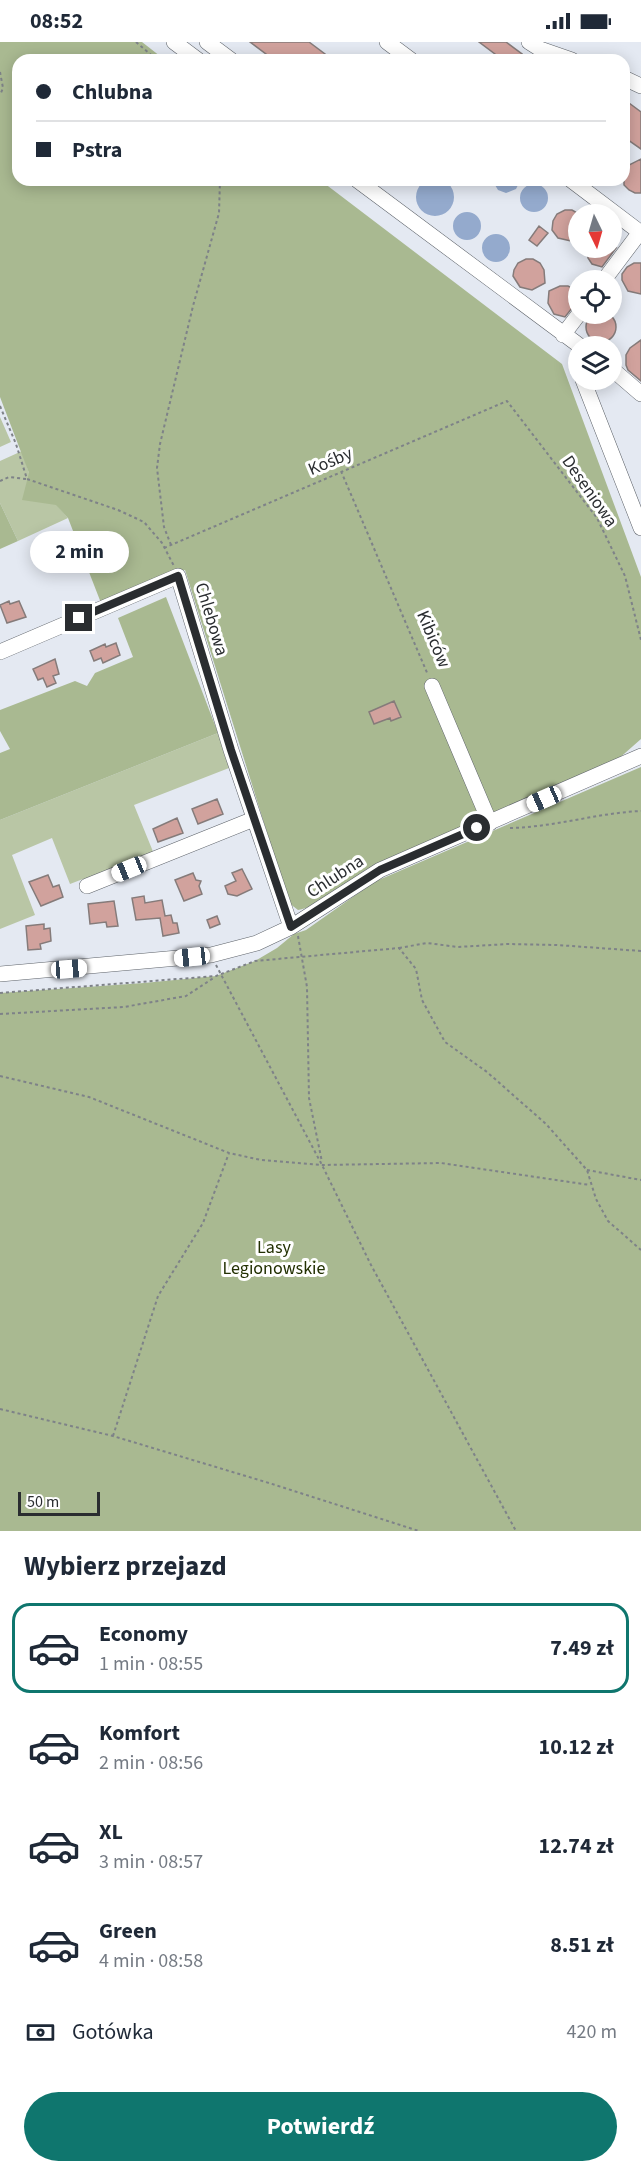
<!DOCTYPE html>
<html lang="pl">
<head>
<meta charset="utf-8">
<style>
  body { margin:0; font-family:"Source Sans 3",sans-serif; background:#f2f2f3; color:#1f2937; height:100vh; display:flex; flex-direction:column; font-size:22px; white-space:nowrap }
  * { box-sizing:border-box; margin:0 }
  p { font-size:20px; color:#747a83 }
  .icon { flex:none; width:33px; height:33px; fill:none; stroke:currentColor; stroke-width:2; stroke-linecap:round; stroke-linejoin:round }
  .map { position:relative; height:1489px; overflow:hidden }
  .side { display:flex; flex-direction:column; background:#fff; flex:1 }
  .side>* { flex:none }
  .guide { position:absolute; left:12px; top:12px; width:618px; height:132px; border-radius:18px; box-shadow:0 3px 15px #0003; display:grid; align-content:center; height:132px; padding:0 24px; background:#fff }
  .needle { width:39px; rotate:175deg }
  .buttons { position:absolute; left:568px; top:162px; display:grid; gap:12px }
  .buttons a { display:grid; place-items:center; width:54px; height:54px; border-radius:50%; background:#fff; box-shadow:0 3px 15px #0003; font-size:30px }
  .scale { position:absolute; left:18px; bottom:15px; width:82px; box-sizing:border-box; padding-left:6px; border:3px solid #2a2d30; border-top:0; font-size:16px; line-height:21px; white-space:nowrap; color:#2a2d30; -webkit-text-stroke:4px #fff; paint-order:stroke }
  .end { position:absolute; width:27px; height:27px; margin:-14px; border:8px solid #2a2d30; background:#fff; box-shadow:0 0 0 3px #fff }
  .from { border-radius:50% }
  .bubble { position:absolute; height:42px; border-radius:21px; background:#fff; box-shadow:0 3px 15px #0003; font-size:20px; font-weight:700; line-height:42px; text-align:center }
  .car { position:absolute; width:18px; height:36px; margin:-18px -9px; border-radius:8px; box-shadow:0 0 4px 2px #0007; background:linear-gradient(#fff 24%,#345 0 40%,#fff 0 76%,#345 0 86%,#fff 0) }
  .guide b { display:flex; align-items:center; gap:21px; height:57px; font-size:22px }
  .guide b+b { border-top:2px solid #e0e1e3 }
  .guide i { width:15px; height:15px; background:#1f2937 }
  ul { padding:0; list-style:none }
  li { display:flex; align-items:center; gap:18px; height:90px; margin:0 12px 9px; padding:0 12px; border:3px solid transparent; border-radius:18px }
  li div { flex:1 }
  li b { display:block; font-size:22px }
  li em { font-style:normal; font-weight:700 }
  li.on { border-color:#0f766e }
  li>.icon { width:54px; height:54px; stroke-width:1.5 }
  h2 { padding:0 24px; font-size:27px; line-height:72px }
  .pay { display:flex; align-items:center; gap:15px; height:66px; padding:0 24px; font-size:22px }
  .pay p { margin-inline-start:auto }
  .cta { display:flex; gap:12px; margin-top:auto; padding:12px 24px }
  .cta a { flex:1; height:69px; border-radius:36px; background:#0f766e; color:#fff; font-size:24px; font-weight:700; line-height:69px; text-align:center }
  .status { display:flex; justify-content:space-between; align-items:center; height:42px; padding:0 30px; background:#fff; direction:ltr }
  .status svg { height:16px; fill:currentColor }
  .map>svg:first-child { display:block }
  .green { fill:#b9c6a5 }
  .forest { fill:#a9b991 }
  .water { fill:#94aacd }
  .building { fill:#d1a29d; stroke:#857b7a; stroke-width:1.5 }
  .lines { fill:none; stroke-linecap:round; stroke-linejoin:round }
  .minor-casing { stroke:#5d6269; stroke-width:16 }
  .path { stroke:#7e8288; stroke-width:2; stroke-dasharray:3 3; stroke-linecap:butt }
  .minor { stroke:#fff; stroke-width:15 }
  .route { stroke:#2a2d30; stroke-width:8 }
  .labels { text-anchor:middle; stroke-width:6; stroke-linejoin:round; paint-order:stroke }
  .street-label { font-size:18px; fill:#2a2d30; stroke:#fff }
  .park-label { font-size:18px; fill:#223002; stroke:#fff }
</style>
</head>
<body>
<div class="status"><b>08:52</b><svg viewBox="0 0 49 12"><path d="M0 12V9h3v3zM5 12V6h3v6zM10 12V3h3v9zM15 12V0h3v12zM26 1h20v11H26zM47 4h2v5h-2z"/></svg></div>
<div class="map">
<svg width="641" height="1489" viewBox="0 0 641 1489">
  <rect width="100%" height="100%" fill="#e4e9f2"/>
  <path class="green" d="M0 375 11 400 0 405Z
    M22 409 29 431 68 476 18 499 0 461V419Z
    M218 691 229 726 134 763 154 812 88 838 83 837 70 842 52 796 12 813 35 873 0 887V778Z"/>
  <path class="forest" d="M0 0H142L165 18H18V138H320L562 322 641 535V697L616 719 367 827C351 838 317 866 298 868L289 861 185 528 101 561 68 476 56 463 22 458 29 431 0 355Z
    M0 461 18 499 0 507Z
    M166 555 218 691 0 778V711L10 707 0 689V668L75 639 87 644 95 631 133 615 118 576Z
    M641 725V1489H0V951L144 941 216 934 255 919 277 906 294 892 306 888 374 840Z"/>
  <path class="water" d="M416 155a19 19 0 1 1 38 0a19 19 0 1 1-38 0Z
    M492 138H520V139L516 147 506 151 498 148Z
    M520 156a14 14 0 1 1 28 0a14 14 0 1 1-28 0Z
    M453 184a14 14 0 1 1 28 0a14 14 0 1 1-28 0Z
    M482 206a14 14 0 1 1 28 0a14 14 0 1 1-28 0Z"/>
  <path class="building" d="M250 0H309L333 18H274Z
    M479 0H506L522 12 517 18H503Z
    M629 61 641 70V107L624 95V67Z
    M641 117V151H635L629 148 624 143V130L627 124Z
    M565 168H572L579 172V194L571 199 558 196 552 188 553 179 557 172Z
    M539 184 548 191 537 204 529 198Z
    M587 206H616L602 225 592 222 588 216Z
    M526 217H533L540 221 544 228 545 241 532 248 520 245 513 234 514 228 518 221Z
    M634 221H641V252L628 249 622 238V232L627 225Z
    M560 244H568L574 247 579 255V262L572 266 565 275 554 272 548 261 549 249Z
    M586 285a15 15 0 1 1 30 0a15 15 0 1 1-30 0Z
    M641 298V339L628 328 626 323V313L630 306Z
    M9 559 10 562 19 559 26 575 7 581 0 563Z
    M116 601 120 613 103 621 101 616 94 619 90 609 105 602 106 605Z
    M55 617 59 632 53 634 56 641 47 645 43 636 38 638 33 627Z
    M394 659 401 675 391 679 390 676 374 682 369 670Z
    M217 757 223 772 198 782 192 767Z
    M177 776 183 791 158 800 153 787Z
    M242 827 252 847 237 854 228 852 225 844 236 839 232 831Z
    M193 831 196 838 201 839 199 844 202 852 184 859 175 838Z
    M48 833 53 845 59 843 63 855 41 864 29 840Z
    M144 854 145 861 162 858 165 874 171 873 173 881H177L179 891 163 894 160 876 136 878 132 856Z
    M114 859 118 884 107 885 106 880 90 882 88 862Z
    M217 874 220 882 210 886 207 878Z
    M44 882V887L50 886 51 899 40 902 41 907 28 908 26 884Z"/>
  <g class="lines">
    <g class="minor-casing">
      <path id="minor" d="M174 0 198 18
        M207 0 231 18
        M387 0 411 18
        M529 0 540 7 572 18
        M624 36 641 44
        M357 138 580 304
        M571 138 641 191
        M604 238 640 190
        M563 293 579 272
        M612 327 641 352
        M583 338 641 486
        M0 610 178 534 231 708 291 885
        M432 644 490 781
        M87 844 254 777
        M0 932 211 913 257 901 291 885 380 828 641 714"/>
    </g>
    <path class="path" d="M136 0 157 18
      M0 30 3 46 0 53
      M0 364 16 402 27 437 118 468 144 480 162 501 174 524
      M341 429 428 633
      M0 439 9 435 26 437
      M171 503 164 485 157 426 160 402 193 264 219 171 220 138
      M164 506 507 359 597 476 625 534 641 598
      M510 786C555 785 597 771 641 769
      M298 894 307 945 309 1056 322 1120
      M399 906 427 901 458 905 508 902 557 903 641 909
      M216 923 322 1123 371 1223 516 1489
      M0 951 216 934 255 919 399 906 416 927 422 958 445 1000 487 1030 546 1082 587 1128 596 1157 608 1179 641 1208
      M0 972 124 965 186 954 215 935
      M0 1034 89 1055 229 1111 261 1118 322 1123 441 1121 590 1143
      M587 1128 641 1138
      M0 1367 113 1394 269 1441 419 1489
      M113 1394 158 1254 203 1181 229 1111"/>
    <use href="#minor" class="minor"/>
  </g>
  <g class="lines">
    <path class="route" d="M79 576 178 534 231 708 291 885 380 828 477 786"/>
  </g>
  <g class="labels">
    <g class="street-label">
      <text transform="translate(330 419) rotate(-23)" y="6">Kośby</text>
      <text transform="translate(590 449) rotate(55)" y="6">Deseniowa</text>
      <text transform="translate(212 577) rotate(73)" y="6">Chlebowa</text>
      <text transform="translate(434 597) rotate(67)" y="6">Kibiców</text>
      <text transform="translate(335 834) rotate(-33)" y="6">Chlubna</text>
    </g>
    <g class="park-label">
      <text x="274" y="1211">Lasy<tspan x="274" dy="21">Legionowskie</tspan></text>
    </g>
  </g>
</svg>
<div class="buttons">
<a><svg class="needle" viewBox="-14 -14 28 28"><path d="M0-13l5 13h-10z" fill="#e53935"/><path d="M0 13l5-13h-10z" fill="#747a83"/></svg></a>
<a><svg class="icon" aria-label="locate" viewBox="0 0 24 24"><circle cx="12" cy="12" r="6"/><path d="M12 2v4M12 18v4M2 12h4M18 12h4"/></svg></a>
<a><svg class="icon" aria-label="layers" viewBox="0 0 24 24"><path d="M12 4l9 5-9 5-9-5zM3 14l9 5 9-5"/></svg></a>
</div>
<div class="scale">50 m</div>
<i class="end from" style="left:477px;top:786px"></i>
<i class="end" style="left:79px;top:576px"></i>
<div class="bubble" style="left:30px;top:489px;width:99px">2 min</div>
<i class="car" style="left:544px;top:757px;rotate:246deg"></i>
<i class="car" style="left:129px;top:827px;rotate:248deg"></i>
<i class="car" style="left:192px;top:915px;rotate:264deg"></i>
<i class="car" style="left:69px;top:927px;rotate:86deg"></i>
<div class="guide">
<b><i class="from"></i>Chlubna</b>
<b><i></i>Pstra</b>
</div>
</div>
<section class="side">
<h2>Wybierz przejazd</h2>
<ul>
<li class="on"><svg class="icon" aria-label="car" viewBox="0 0 24 24"><path d="M5 17H2v-5l4-1 3-4h7l3 4 3 1v5h-3M9 17h6M6 11h13"/><circle cx="7" cy="17" r="2"/><circle cx="17" cy="17" r="2"/></svg><div><b>Economy</b><p>1 min · 08:55</p></div><em>7.49 zł</em></li>
<li><svg class="icon" aria-label="car" viewBox="0 0 24 24"><path d="M5 17H2v-5l4-1 3-4h7l3 4 3 1v5h-3M9 17h6M6 11h13"/><circle cx="7" cy="17" r="2"/><circle cx="17" cy="17" r="2"/></svg><div><b>Komfort</b><p>2 min · 08:56</p></div><em>10.12 zł</em></li>
<li><svg class="icon" aria-label="car" viewBox="0 0 24 24"><path d="M5 17H2v-5l4-1 3-4h7l3 4 3 1v5h-3M9 17h6M6 11h13"/><circle cx="7" cy="17" r="2"/><circle cx="17" cy="17" r="2"/></svg><div><b>XL</b><p>3 min · 08:57</p></div><em>12.74 zł</em></li>
<li><svg class="icon" aria-label="car" viewBox="0 0 24 24"><path d="M5 17H2v-5l4-1 3-4h7l3 4 3 1v5h-3M9 17h6M6 11h13"/><circle cx="7" cy="17" r="2"/><circle cx="17" cy="17" r="2"/></svg><div><b>Green</b><p>4 min · 08:58</p></div><em>8.51 zł</em></li>
</ul>
<div class="pay"><svg class="icon" aria-label="cash" viewBox="0 0 24 24"><path d="M3 7h18v10H3z"/><circle cx="12" cy="12" r="2"/></svg>Gotówka<p>420 m</p></div>
<div class="cta"><a>Potwierdź</a></div>
</section>
</body>
</html>
